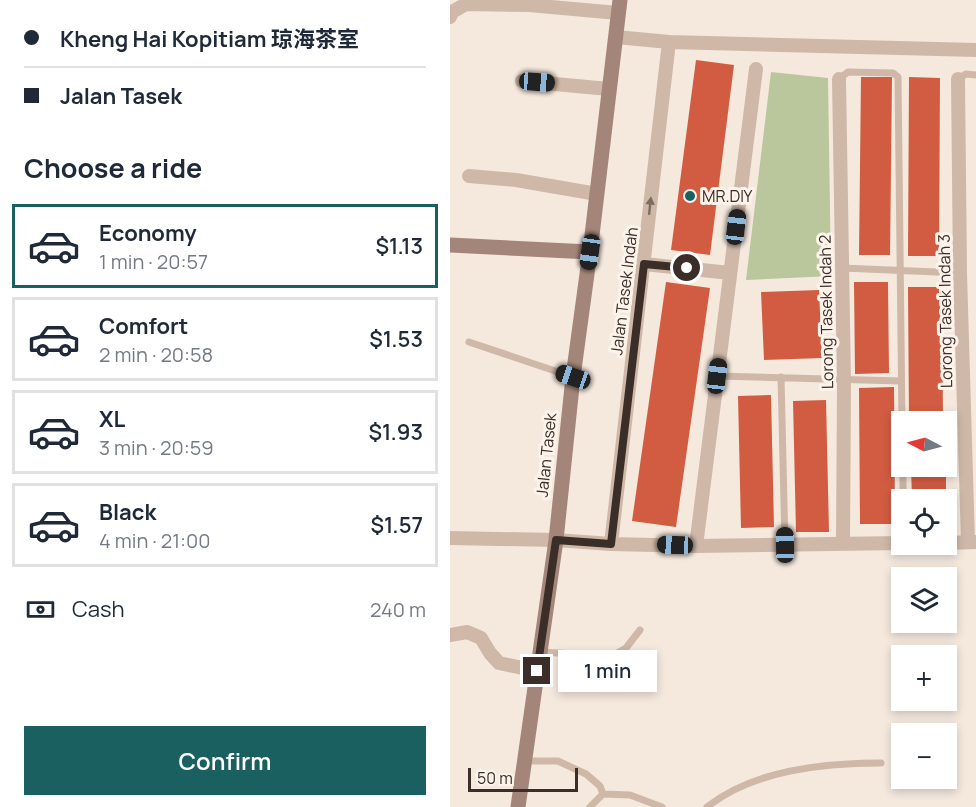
<!DOCTYPE html>
<html lang="en">
<head>
<meta charset="utf-8">
<style>
  body { margin:0; font-family:Manrope,"Noto Sans SC",sans-serif; background:#f6f6f7; color:#1f2937; height:100vh; display:flex; flex-direction:column; font-size:22px; white-space:nowrap }
  * { box-sizing:border-box; margin:0 }
  p { font-size:20px; color:#747a83 }
  .icon { flex:none; width:33px; height:33px; fill:none; stroke:currentColor; stroke-width:2; stroke-linecap:round; stroke-linejoin:round }
  .map { position:relative; flex:1; overflow:hidden }
  .details { display:flex; flex-direction:column; background:#fff; width:450px }
  .details>* { flex:none }
  .banner { display:grid; align-content:center; height:132px; padding:0 24px; background:#fff }
  .needle { width:39px; rotate:276deg }
  .controls { position:absolute; left:441px; top:411px; display:grid; gap:12px }
  .controls a { display:grid; place-items:center; width:66px; height:66px; border-radius:0px; background:#fff; box-shadow:0 3px 9px #0003; font-size:30px }
  .scale { position:absolute; left:18px; bottom:15px; width:110px; box-sizing:border-box; padding-left:6px; border:3px solid #3b2e29; border-top:0; font-size:16px; line-height:21px; white-space:nowrap; color:#3b2e29; -webkit-text-stroke:4px #fcf3eb; paint-order:stroke }
  .end { position:absolute; width:27px; height:27px; margin:-14px; border:8px solid #3b2e29; background:#fff; box-shadow:0 0 0 3px #fff }
  .from { border-radius:50% }
  .bubble { position:absolute; height:42px; border-radius:0px; background:#fff; box-shadow:0 3px 9px #0003; font-size:20px; font-weight:600; line-height:42px; text-align:center }
  .car { position:absolute; width:18px; height:36px; margin:-18px -9px; border-radius:8px; box-shadow:0 0 4px 2px #0007; background:linear-gradient(#222 24%,#8ab4d8 0 40%,#222 0 76%,#8ab4d8 0 86%,#222 0) }
  .banner b { display:flex; align-items:center; gap:21px; height:57px; font-size:22px }
  .banner b+b { border-top:2px solid #e0e1e3 }
  .banner i { width:15px; height:15px; background:#1f2937 }
  ul { padding:0; list-style:none }
  li { display:flex; align-items:center; gap:18px; height:84px; margin:0 12px 9px; padding:0 12px; border:3px solid #e0e1e3; border-radius:0px }
  li div { flex:1 }
  li b { display:block; font-size:22px }
  li em { font-style:normal; font-weight:600 }
  li.selected { border-color:#1a6061 }
  li>.icon { width:54px; height:54px; stroke-width:1.5 }
  h2 { padding:0 24px; font-size:27px; line-height:72px }
  .pay { display:flex; align-items:center; gap:15px; height:66px; padding:0 24px; font-size:22px }
  .pay p { margin-inline-start:auto }
  .cta { display:flex; gap:12px; margin-top:auto; padding:12px 24px }
  .cta a { flex:1; height:69px; border-radius:0px; background:#1a6061; color:#fff; font-size:24px; font-weight:600; line-height:69px; text-align:center }
  main { display:flex; flex:1; min-height:0 }
  .map>svg:first-child { display:block }
  .green { fill:#bac69c }
  .building { fill:#d15c41 }
  .lines { fill:none; stroke-linecap:round; stroke-linejoin:round }
  .lane { stroke:#cfb8a8; stroke-width:7 }
  .street { stroke:#cfb8a8; stroke-width:14 }
  .secondary { stroke:#a38679; stroke-width:15 }
  .oneway { fill:#7e6c62 }
  .route { stroke:#3b2e29; stroke-width:8 }
  .poi-dot { fill:#1a6061; stroke:#fcf3eb; stroke-width:2 }
  .labels { text-anchor:middle; stroke-width:6; stroke-linejoin:round; paint-order:stroke }
  .poi-label { font-size:16px; fill:#3b2e29; stroke:#fcf3eb; text-anchor:start }
  .street-label { font-size:16px; fill:#3b2e29; stroke:#fcf3eb }
</style>
</head>
<body>
<main>
<section class="details">
<div class="banner">
<b><i class="from"></i>Kheng Hai Kopitiam 琼海茶室</b>
<b><i></i>Jalan Tasek</b>
</div>
<h2>Choose a ride</h2>
<ul>
<li class="selected"><svg class="icon" aria-label="car" viewBox="0 0 24 24"><path d="M5 17H2v-5l4-1 3-4h7l3 4 3 1v5h-3M9 17h6M6 11h13"/><circle cx="7" cy="17" r="2"/><circle cx="17" cy="17" r="2"/></svg><div><b>Economy</b><p>1 min · 20:57</p></div><em>$1.13</em></li>
<li><svg class="icon" aria-label="car" viewBox="0 0 24 24"><path d="M5 17H2v-5l4-1 3-4h7l3 4 3 1v5h-3M9 17h6M6 11h13"/><circle cx="7" cy="17" r="2"/><circle cx="17" cy="17" r="2"/></svg><div><b>Comfort</b><p>2 min · 20:58</p></div><em>$1.53</em></li>
<li><svg class="icon" aria-label="car" viewBox="0 0 24 24"><path d="M5 17H2v-5l4-1 3-4h7l3 4 3 1v5h-3M9 17h6M6 11h13"/><circle cx="7" cy="17" r="2"/><circle cx="17" cy="17" r="2"/></svg><div><b>XL</b><p>3 min · 20:59</p></div><em>$1.93</em></li>
<li><svg class="icon" aria-label="car" viewBox="0 0 24 24"><path d="M5 17H2v-5l4-1 3-4h7l3 4 3 1v5h-3M9 17h6M6 11h13"/><circle cx="7" cy="17" r="2"/><circle cx="17" cy="17" r="2"/></svg><div><b>Black</b><p>4 min · 21:00</p></div><em>$1.57</em></li>
</ul>
<div class="pay"><svg class="icon" aria-label="cash" viewBox="0 0 24 24"><path d="M3 7h18v10H3z"/><circle cx="12" cy="12" r="2"/></svg>Cash<p>240 m</p></div>
<div class="cta"><a>Confirm</a></div>
</section>
<div class="map">
<svg width="526" height="807" viewBox="0 0 526 807">
  <rect width="100%" height="100%" fill="#f5e9de"/>
  <path class="green" d="M321 72 378 78 381 276 296 280Z"/>
  <path class="building" d="M246 60 284 65 260 255 221 250Z
    M411 77H442L440 255H409Z
    M459 77 490 78 489 256H458Z
    M216 282 260 288 226 527 182 521Z
    M404 282H438L439 373 405 374Z
    M458 287H492L493 422H459Z
    M369 290 372 358 314 360 311 292Z
    M444 387 445 524H410L409 388Z
    M321 395 324 527 291 528 288 396Z
    M376 400 379 532H346L343 401Z
    M461 466H496V500H462Z"/>
  <g class="lines">
    <path class="lane" d="M389 79 398 72 443 73 448 77 452 422
      M508 79 516 74 526 75
      M392 268 510 273
      M19 342 123 377
      M267 376 451 381
      M331 377 335 545
      M453 466V500
      M90 652 162 656 176 648 190 630
      M75 761H108L136 774 150 786 153 794
      M140 807 153 794 180 795 212 807
      M257 807C304 770 373 763 431 763"/>
    <path class="street" d="M0 17 2 12 16 4 79 5 168 13
      M166 37 219 42 526 50
      M389 79 394 383 393 544
      M508 79 510 273 518 542
      M72 81 159 89
      M19 176 66 180 147 194
      M194 264 280 273
      M0 538 106 540 161 544 246 546 452 543
      M496 543 526 542
      M161 544 219 42
      M246 546 306 69
      M0 635 17 632 31 638 40 653 49 663 87 671"/>
    <path class="secondary" d="M0 245 140 252
      M68 807 106 540 123 377 140 252 170 0"/>
  </g>
  <defs><path id="oneway-solid" d="M-6-.8H1V-3.2L6.5 0L1 3.2V.8H-6Z" transform="scale(1.5)"/></defs>
  <use class="oneway" href="#oneway-solid" transform="translate(200 206) rotate(-84)"/>
  <g class="lines">
    <path class="route" d="M87 671 106 540 161 544 194 264 237 268"/>
  </g>
  <circle class="poi-dot" cx="240" cy="196" r="6"/>
  <g class="labels">
    <g class="poi-label">
      <text x="252" y="202">MR.DIY</text>
    </g>
    <g class="street-label">
      <text transform="translate(174 291) rotate(-83)" y="6">Jalan Tasek Indah</text>
      <text transform="translate(495 311) rotate(-91)" y="6">Lorong Tasek Indah 3</text>
      <text transform="translate(376 312) rotate(-91)" y="6">Lorong Tasek Indah 2</text>
      <text transform="translate(96 455) rotate(-84)" y="6">Jalan Tasek</text>
    </g>
  </g>
</svg>
<div class="controls">
<a><svg class="needle" viewBox="-14 -14 28 28"><path d="M0-13l5 13h-10z" fill="#e53935"/><path d="M0 13l5-13h-10z" fill="#747a83"/></svg></a>
<a><svg class="icon" aria-label="locate" viewBox="0 0 24 24"><circle cx="12" cy="12" r="6"/><path d="M12 2v4M12 18v4M2 12h4M18 12h4"/></svg></a>
<a><svg class="icon" aria-label="layers" viewBox="0 0 24 24"><path d="M12 4l9 5-9 5-9-5zM3 14l9 5 9-5"/></svg></a>
<a>+</a>
<a>−</a>
</div>
<div class="scale">50 m</div>
<i class="end from" style="left:237px;top:268px"></i>
<i class="end" style="left:87px;top:671px"></i>
<div class="bubble" style="left:108px;top:650px;width:99px">1 min</div>
<i class="car" style="left:87px;top:82px;rotate:94deg"></i>
<i class="car" style="left:286px;top:227px;rotate:7deg"></i>
<i class="car" style="left:140px;top:252px;rotate:188deg"></i>
<i class="car" style="left:267px;top:376px;rotate:7deg"></i>
<i class="car" style="left:123px;top:377px;rotate:289deg"></i>
<i class="car" style="left:225px;top:545px;rotate:272deg"></i>
<i class="car" style="left:335px;top:545px;rotate:359deg"></i>
</div>
</main>
</body>
</html>
